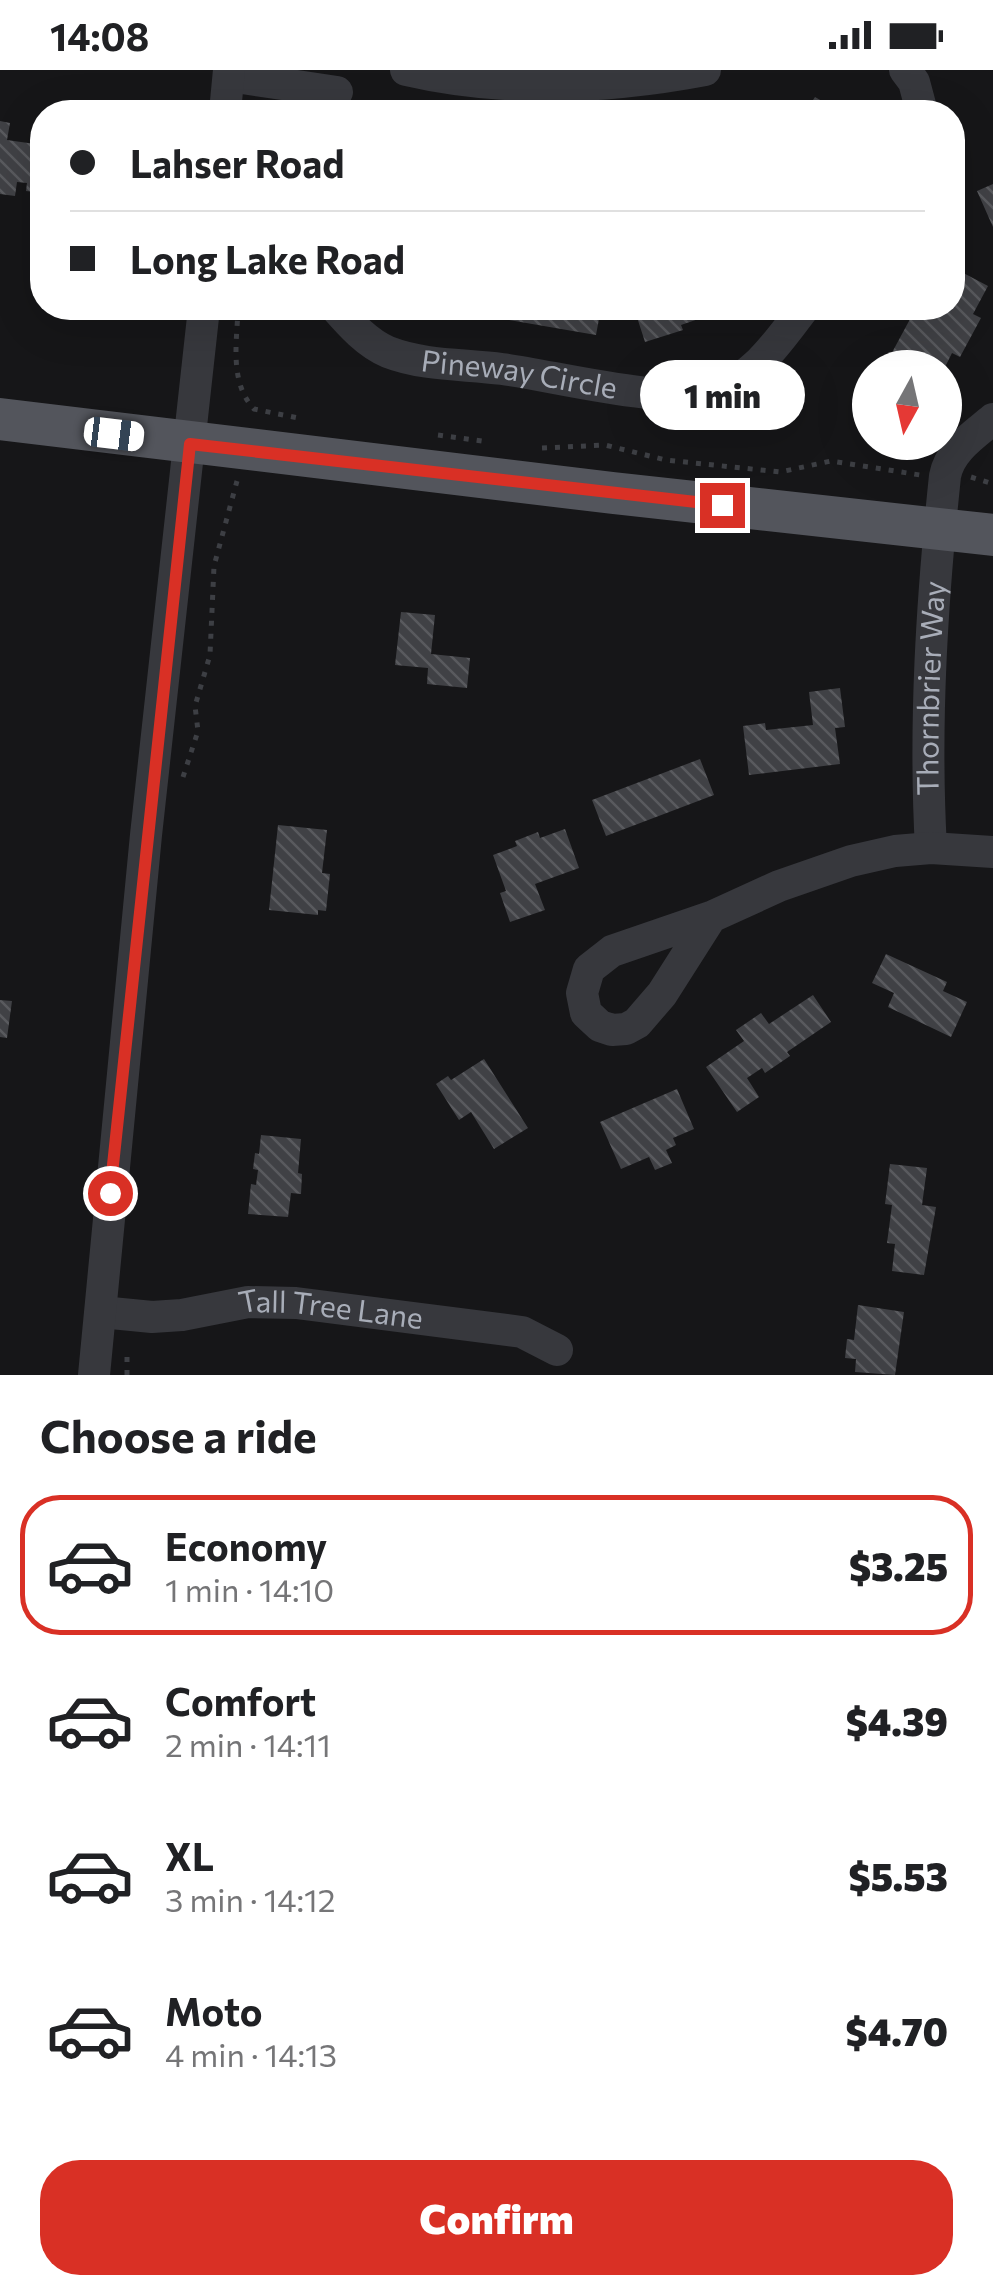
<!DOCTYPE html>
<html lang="en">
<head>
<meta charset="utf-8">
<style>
  body { margin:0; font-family:Commissioner,sans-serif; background:#f2f2f2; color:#202124; height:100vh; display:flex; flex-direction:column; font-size:38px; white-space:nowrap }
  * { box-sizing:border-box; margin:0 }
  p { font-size:32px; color:#757577 }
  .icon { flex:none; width:55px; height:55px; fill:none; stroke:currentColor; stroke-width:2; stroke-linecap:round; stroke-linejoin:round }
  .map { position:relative; height:1305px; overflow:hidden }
  .side { display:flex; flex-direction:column; background:#fff; flex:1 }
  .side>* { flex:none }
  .hud { position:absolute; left:30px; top:30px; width:935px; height:220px; border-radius:40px; box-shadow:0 10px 40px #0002; display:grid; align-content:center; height:220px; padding:0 40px; background:#fff }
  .needle { width:65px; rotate:188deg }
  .fabs { position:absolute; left:852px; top:280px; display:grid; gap:20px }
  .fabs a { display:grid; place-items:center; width:110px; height:110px; border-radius:50%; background:#fff; box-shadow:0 10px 40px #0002; font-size:50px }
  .end { position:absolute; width:45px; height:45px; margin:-22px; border:12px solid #d93025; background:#fff; box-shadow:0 0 0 5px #fff }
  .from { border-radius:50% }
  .bubble { position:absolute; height:70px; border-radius:35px; background:#fff; box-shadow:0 10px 40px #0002; font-size:32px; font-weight:800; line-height:70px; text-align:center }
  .car { position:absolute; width:30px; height:60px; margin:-30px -15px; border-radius:12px; box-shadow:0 0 8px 2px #0007; background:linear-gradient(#fff 24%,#345 0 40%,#fff 0 76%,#345 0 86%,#fff 0) }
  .hud b { display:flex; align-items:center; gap:35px; height:95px; font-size:38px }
  .hud b+b { border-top:2px solid #e0e0e0 }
  .hud i { width:25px; height:25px; background:#202124 }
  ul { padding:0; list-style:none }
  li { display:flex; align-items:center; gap:30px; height:140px; margin:0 20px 15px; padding:0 20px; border:5px solid transparent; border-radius:40px }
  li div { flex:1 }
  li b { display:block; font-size:38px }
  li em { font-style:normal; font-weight:800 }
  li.on { border-color:#d93025 }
  li>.icon { width:90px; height:90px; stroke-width:1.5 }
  h2 { padding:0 40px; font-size:45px; line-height:120px }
  .button { display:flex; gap:20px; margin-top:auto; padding:20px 40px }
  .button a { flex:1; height:115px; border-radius:40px; background:#d93025; color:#fff; font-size:40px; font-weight:800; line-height:115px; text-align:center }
  .status { display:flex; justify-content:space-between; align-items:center; height:70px; padding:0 50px; background:#fff; direction:ltr }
  .status svg { height:28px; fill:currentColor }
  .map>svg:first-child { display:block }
  .building { fill:url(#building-back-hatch) }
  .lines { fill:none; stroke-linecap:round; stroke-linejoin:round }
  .path { stroke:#3d3f44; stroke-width:5; stroke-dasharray:5 8; stroke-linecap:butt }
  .minor { stroke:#37383d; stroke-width:32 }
  .major { stroke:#53555c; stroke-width:42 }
  .route { stroke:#d93025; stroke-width:12 }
  .labels { text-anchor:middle; stroke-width:9; stroke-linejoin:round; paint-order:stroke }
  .street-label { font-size:30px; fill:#a8adb8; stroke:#111113 }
</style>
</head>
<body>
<div class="status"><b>14:08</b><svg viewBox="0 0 49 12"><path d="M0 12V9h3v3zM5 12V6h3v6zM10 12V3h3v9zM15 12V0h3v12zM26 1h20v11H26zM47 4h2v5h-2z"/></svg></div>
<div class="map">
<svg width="993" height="1305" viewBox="0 0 993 1305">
  <defs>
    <pattern id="building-back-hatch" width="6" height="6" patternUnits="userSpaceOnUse" patternTransform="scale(2.5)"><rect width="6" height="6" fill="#404145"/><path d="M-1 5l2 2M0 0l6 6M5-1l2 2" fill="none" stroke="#595a5e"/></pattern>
  </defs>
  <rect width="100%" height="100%" fill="#161618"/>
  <path class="building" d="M815 27 841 42H805Z
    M0 51 10 53 7 70 42 75V123L26 121 27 113 17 112 15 126 0 124Z
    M993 114V157L977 121Z
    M952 197 988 216 973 244 981 248 960 287 952 283 945 297 900 298 888 290 916 238H952Z
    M511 238H601L596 265 509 250Z
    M634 238H714L716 243 681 255 683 260 645 272Z
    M401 542 435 545 431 584 470 588 467 618 427 614 428 598 395 595Z
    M840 618 845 657 835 658 840 694 749 705 743 656 765 653 766 660 813 655 809 622Z
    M700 689 714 725 606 766 592 730Z
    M278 755 327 760 322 803 330 804 326 841 318 840V845L269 840Z
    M565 759 579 798 535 814 545 840 510 852 500 823 506 821 493 785 517 776 515 771 538 762 540 768Z
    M886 884 947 912 943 921 967 932 951 967 888 937 894 923 872 913Z
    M813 925 831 952 787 982 790 986 765 1003 762 998 747 1008 759 1027 737 1042 706 997 744 971 736 960 761 943 769 954Z
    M0 930 12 931 7 968 0 967Z
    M484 989 528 1058 494 1079 471 1042 459 1050 436 1014 448 1006 451 1010Z
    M677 1019 694 1059 673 1068 676 1075 666 1080 672 1093 655 1100 649 1087 621 1099 600 1052Z
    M261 1065 301 1069 298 1103 302 1104 301 1124 291 1123 288 1147 248 1144 251 1114 256 1115 258 1100 253 1099 255 1083 259 1084Z
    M890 1094 927 1098 922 1135 936 1137 924 1205 892 1201 895 1174 887 1173 892 1135 885 1134Z
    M858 1235 904 1242 895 1305 855 1302 856 1289 845 1288 847 1269 854 1270Z"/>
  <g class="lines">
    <path class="path" d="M238 238C237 272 229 312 254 339L303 349
      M438 365 482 371
      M542 378 605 375 666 390 780 402 831 391 920 405
      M971 407 993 414
      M183 707 198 661 195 636 210 585 214 496 237 411
      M127 1305V1282"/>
    <g class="minor">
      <path d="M406 0C505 23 605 19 705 0"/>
      <path d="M905 0 914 12 922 42"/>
      <path d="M229 6 337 22"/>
      <path d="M225 42 229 0"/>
      <path id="s1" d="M336 238C350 254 367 273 388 282 424 296 465 294 502 299 556 306 667 336 715 320 756 307 779 270 804 238"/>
      <path id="s2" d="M931 778C924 654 932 530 945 406 950 380 974 365 993 349"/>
      <path d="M711 847 662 924 637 953 626 959 612 960 600 956 586 943 582 923 589 899 612 881 711 847 779 816 851 791 895 781 931 778 993 782"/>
      <path id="s3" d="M101 1242 152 1247 182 1245 248 1232 296 1233 522 1262 557 1280"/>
      <path d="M94 1305 146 765 204 238"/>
    </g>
    <path class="major" d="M0 349 613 423 993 465"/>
  </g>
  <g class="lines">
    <path class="route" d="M110 1123 190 374 722 435"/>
  </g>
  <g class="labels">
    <g class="street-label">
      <text dy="10" stroke="none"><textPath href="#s1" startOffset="202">Pineway Circle</textPath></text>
      <text dy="10" stroke="none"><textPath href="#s2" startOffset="160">Thornbrier Way</textPath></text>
      <text dy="10" stroke="none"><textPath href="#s3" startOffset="232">Tall Tree Lane</textPath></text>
    </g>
  </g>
</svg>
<div class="fabs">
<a><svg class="needle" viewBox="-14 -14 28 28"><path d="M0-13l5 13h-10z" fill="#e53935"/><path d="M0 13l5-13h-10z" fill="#757577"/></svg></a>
</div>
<i class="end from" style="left:110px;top:1123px"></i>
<i class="end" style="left:722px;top:435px"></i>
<div class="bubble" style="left:640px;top:290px;width:165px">1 min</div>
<i class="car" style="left:114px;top:364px;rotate:97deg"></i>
<div class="hud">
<b><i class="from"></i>Lahser Road</b>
<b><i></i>Long Lake Road</b>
</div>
</div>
<section class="side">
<h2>Choose a ride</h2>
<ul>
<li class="on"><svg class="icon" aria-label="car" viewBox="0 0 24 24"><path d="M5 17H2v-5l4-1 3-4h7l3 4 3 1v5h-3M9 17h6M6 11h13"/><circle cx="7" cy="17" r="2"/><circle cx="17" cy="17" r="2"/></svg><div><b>Economy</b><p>1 min · 14:10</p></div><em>$3.25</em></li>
<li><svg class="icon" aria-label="car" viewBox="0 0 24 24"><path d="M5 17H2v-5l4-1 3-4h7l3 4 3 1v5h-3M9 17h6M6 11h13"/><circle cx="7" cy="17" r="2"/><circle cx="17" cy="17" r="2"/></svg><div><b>Comfort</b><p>2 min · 14:11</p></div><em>$4.39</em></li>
<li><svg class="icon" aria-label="car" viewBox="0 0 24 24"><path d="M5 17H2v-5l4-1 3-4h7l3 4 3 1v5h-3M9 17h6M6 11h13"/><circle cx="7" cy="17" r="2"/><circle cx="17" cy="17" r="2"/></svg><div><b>XL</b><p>3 min · 14:12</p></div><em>$5.53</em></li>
<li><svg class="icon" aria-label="car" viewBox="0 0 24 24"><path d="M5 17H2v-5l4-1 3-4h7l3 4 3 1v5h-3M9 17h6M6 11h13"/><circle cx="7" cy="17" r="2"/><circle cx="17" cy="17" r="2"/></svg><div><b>Moto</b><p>4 min · 14:13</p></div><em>$4.70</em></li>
</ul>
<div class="button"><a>Confirm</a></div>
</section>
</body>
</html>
